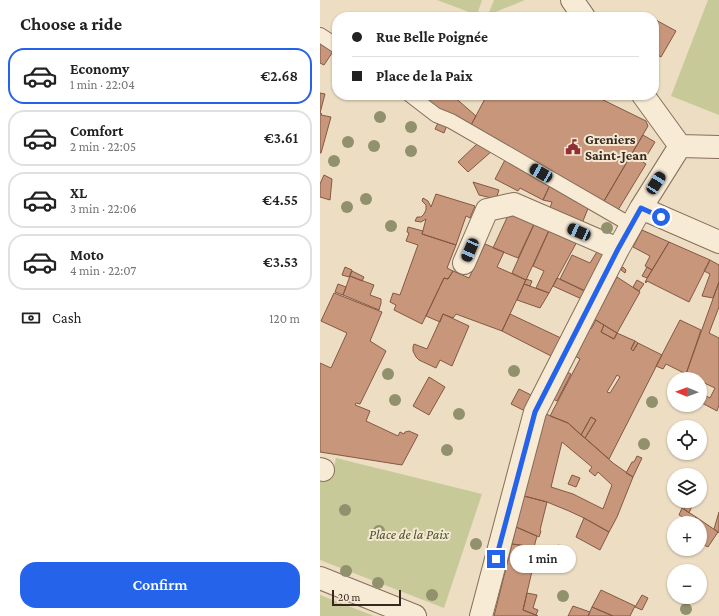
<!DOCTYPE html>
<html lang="en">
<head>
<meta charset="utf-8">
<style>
  body { margin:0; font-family:"Crimson Pro",serif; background:#f2f2f2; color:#222; height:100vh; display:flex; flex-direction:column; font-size:15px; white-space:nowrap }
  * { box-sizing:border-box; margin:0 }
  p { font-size:13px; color:#767676 }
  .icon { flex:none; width:22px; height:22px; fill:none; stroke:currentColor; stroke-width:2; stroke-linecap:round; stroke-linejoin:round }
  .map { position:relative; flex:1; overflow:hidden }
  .sheet { display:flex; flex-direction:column; background:#fff; width:320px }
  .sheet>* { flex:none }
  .top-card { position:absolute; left:12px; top:12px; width:327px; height:88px; border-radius:16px; box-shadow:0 1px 3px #0004; display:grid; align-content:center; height:88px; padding:0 20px; background:#fff }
  .needle { width:26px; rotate:271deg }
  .controls { position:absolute; left:347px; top:372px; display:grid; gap:8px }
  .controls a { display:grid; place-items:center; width:40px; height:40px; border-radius:50%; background:#fff; box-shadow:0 1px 3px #0004; font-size:20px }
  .scale { position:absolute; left:12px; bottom:10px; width:69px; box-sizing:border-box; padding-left:4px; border:2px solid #36281e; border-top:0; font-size:11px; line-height:14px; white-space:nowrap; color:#36281e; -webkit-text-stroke:3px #f4e8d3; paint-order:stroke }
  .end { position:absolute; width:18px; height:18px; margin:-9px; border:5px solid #2563eb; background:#fff; box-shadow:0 0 0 2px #fff }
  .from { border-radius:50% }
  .bubble { position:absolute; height:28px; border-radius:14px; background:#fff; box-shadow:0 1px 3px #0004; font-size:13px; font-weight:600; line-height:28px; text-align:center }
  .car { position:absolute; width:12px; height:24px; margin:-12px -6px; border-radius:5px; box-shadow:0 0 3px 1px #0007; background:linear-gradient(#222 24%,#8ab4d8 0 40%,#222 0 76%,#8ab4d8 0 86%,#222 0) }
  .top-card b { display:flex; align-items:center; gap:14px; height:38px; font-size:15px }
  .top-card b+b { border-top:1px solid #e0e0e0 }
  .top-card i { width:10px; height:10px; background:#222 }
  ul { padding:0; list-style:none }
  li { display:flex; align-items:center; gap:12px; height:56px; margin:0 8px 6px; padding:0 12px; border:2px solid #e0e0e0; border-radius:16px }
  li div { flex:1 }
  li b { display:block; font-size:15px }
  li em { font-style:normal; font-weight:600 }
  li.current { border-color:#2563eb }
  li>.icon { width:36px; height:36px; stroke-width:1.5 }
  h2 { padding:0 20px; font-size:18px; line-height:48px }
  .pay { display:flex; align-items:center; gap:10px; height:44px; padding:0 20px; font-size:15px }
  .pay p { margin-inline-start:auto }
  .cta { display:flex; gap:8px; margin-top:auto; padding:8px 20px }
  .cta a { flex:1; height:46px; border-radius:16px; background:#2563eb; color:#fff; font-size:16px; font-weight:600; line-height:46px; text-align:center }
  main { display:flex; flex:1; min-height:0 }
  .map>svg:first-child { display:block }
  .green { fill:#c7ca98 }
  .building { fill:#c8977b; stroke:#845842; fill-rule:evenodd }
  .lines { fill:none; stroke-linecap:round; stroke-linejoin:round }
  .lane-casing { stroke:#856f5b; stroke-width:16 }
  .street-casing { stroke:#856f5b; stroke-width:24 }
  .lane { stroke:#f7ebd6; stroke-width:14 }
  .street { stroke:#f7ebd6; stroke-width:22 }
  .tree { fill:#92916d }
  .route { stroke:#2563eb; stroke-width:5 }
  .labels { text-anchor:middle; stroke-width:4; stroke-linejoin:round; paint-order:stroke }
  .poi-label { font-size:14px; font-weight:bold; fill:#36281e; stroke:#f4e8d3; text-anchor:start }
  .park-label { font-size:14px; font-style:italic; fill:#495226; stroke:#f4e8d3 }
</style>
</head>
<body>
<main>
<section class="sheet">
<h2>Choose a ride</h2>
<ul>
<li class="current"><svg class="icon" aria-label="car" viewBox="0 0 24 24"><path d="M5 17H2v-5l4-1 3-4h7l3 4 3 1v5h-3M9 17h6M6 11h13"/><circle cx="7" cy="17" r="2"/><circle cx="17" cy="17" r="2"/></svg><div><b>Economy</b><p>1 min · 22:04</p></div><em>€2.68</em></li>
<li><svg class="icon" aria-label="car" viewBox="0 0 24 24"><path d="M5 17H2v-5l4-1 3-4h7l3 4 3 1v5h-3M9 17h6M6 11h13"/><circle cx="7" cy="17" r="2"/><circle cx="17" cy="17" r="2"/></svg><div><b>Comfort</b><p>2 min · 22:05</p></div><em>€3.61</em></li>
<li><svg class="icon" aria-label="car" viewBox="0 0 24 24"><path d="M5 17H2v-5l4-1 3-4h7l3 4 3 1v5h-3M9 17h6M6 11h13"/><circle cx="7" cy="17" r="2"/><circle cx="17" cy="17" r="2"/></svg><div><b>XL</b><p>3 min · 22:06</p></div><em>€4.55</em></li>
<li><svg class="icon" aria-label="car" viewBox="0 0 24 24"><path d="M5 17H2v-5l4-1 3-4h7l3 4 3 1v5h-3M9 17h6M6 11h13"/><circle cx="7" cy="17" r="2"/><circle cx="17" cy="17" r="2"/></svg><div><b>Moto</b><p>4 min · 22:07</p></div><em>€3.53</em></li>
</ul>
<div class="pay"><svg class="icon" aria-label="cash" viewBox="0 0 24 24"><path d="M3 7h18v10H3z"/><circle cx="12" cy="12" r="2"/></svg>Cash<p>120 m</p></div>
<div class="cta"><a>Confirm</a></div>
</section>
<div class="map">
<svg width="399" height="616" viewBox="0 0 399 616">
  <rect width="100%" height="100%" fill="#ecddc3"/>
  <path class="green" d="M117 0H162L157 15Z
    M174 0H205L168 15Z
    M388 0H399V115L351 96Z
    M16 458 162 494 124 608 0 560V481C10 476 14 469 16 458Z
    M0 595 54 616H0Z"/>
  <path class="building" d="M322 13 330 17H320Z
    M334 19 356 31 341 57 334 53Z
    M0 42 14 50 4 65 0 63Z
    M0 93 5 94 0 113 2 114 1 115 11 117 1 153H0Z
    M102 95H132L156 116 151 125 119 110Z
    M167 95H273L326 121 328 126 284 201H282L151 125Z
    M119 121 127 125 124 133 115 129Z
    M323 135 335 142 323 162 326 164 298 210 284 201Z
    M158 143 172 151 148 172 138 162Z
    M186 158 231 183 223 200 200 188 198 191 175 179Z
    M4 175 12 179 10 200 0 197V184Z
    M153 182 179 190 176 199 159 195Z
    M231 183 269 206 261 226 228 214 232 202 223 200Z
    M116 194 155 206 150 218 146 216 136 245 102 234 106 219 101 222 95 221 97 217H101L104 214 106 210V205L102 201 103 198 108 201 111 207Z
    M191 209 216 220 198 258 173 248Z
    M216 220 231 226 206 280 192 273Z
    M231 226 259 238 229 293 216 288 224 271 213 266Z
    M88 227 103 231 102 234 136 245 127 268 133 271 128 279 124 278 102 324 74 310 76 305 70 302 73 293 80 295 98 245 86 241 89 233 87 232Z
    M322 230 349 242 332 270 325 266 330 256 313 247Z
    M349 242 390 260 369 302 327 281 326 283 325 282Z
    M165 244 184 252 177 267 206 280 182 331 136 314 133 318 123 314 120 322 106 316 124 278 128 279 133 271 149 278Z
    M280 247 288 251 266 292 240 279 252 255 270 263Z
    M390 260 399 265V282L393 298 382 296 390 274 384 271Z
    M25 267 32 270 29 277 22 275Z
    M303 267 306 270 305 273 301 270Z
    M327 267 332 270 327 278 322 276Z
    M32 271 44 277 42 281 30 276Z
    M30 276 54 285 50 295 61 299V303L59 310 23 295Z
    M297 277 320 292 297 333 274 319Z
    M237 278 268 292 264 300 233 286Z
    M206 279 212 281 210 286 204 284Z
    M317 280 324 284 319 291 313 287Z
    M399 282V307L389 333 399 338V405L397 411 382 403 386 396 390 398 395 388 380 381V379H376L366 374Z
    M18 284 26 287 23 295 15 292Z
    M204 284 229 293 220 308 197 300Z
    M14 293 62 312 50 341 66 351 40 404 36 403 35 405 50 411 46 421 78 436 80 432 84 434 85 432 89 431 98 435 82 465 0 452V363L11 368 27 333 1 321Z
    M123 314 149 326 132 366 120 360 116 368 99 360 96 357 93 351V347L94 344 107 349Z
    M190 314 243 339 233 357 182 331Z
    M276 320 284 325 281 332 294 339 297 333 315 341 311 349 313 351 318 343 342 355 289 459 265 438 276 420 271 417 261 435 248 423 230 416 260 359 255 356 270 328 271 329ZM297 375 300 377 290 393 287 392Z
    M360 320 381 330 366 374 346 364 343 369 336 366Z
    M284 325 297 333 294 339 281 332Z
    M315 341 318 343 313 351 311 349Z
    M247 372 251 374 237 401 233 399Z
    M109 377 125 387 109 415 93 406Z
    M199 389 213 396 205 411 191 404Z
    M226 414 248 423 293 463 313 477 297 517 289 532 264 518 249 511 227 502 204 496ZM242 442 272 467 269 471 275 476 278 472 292 485 283 509 253 494 231 487Z
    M271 417 276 420 265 438 261 435Z
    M317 456 322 458 313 477 306 473 312 462H314Z
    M252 475 260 478 256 487 248 484Z
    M204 496 227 502 220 530 221 531 219 537 196 527Z
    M367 501H374L369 513 364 509Z
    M362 508 376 517 372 522 359 515Z
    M399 512V533L394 529Z
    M376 517 398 532 388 547 380 543V523H372Z
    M264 518 289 532 280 550 256 537Z
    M365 519 372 522V523H363Z
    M196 527 217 536 214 547 192 544Z
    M192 544 216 547 230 551 228 560 215 558 203 610 218 616H174Z
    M238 545 247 548 244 557 235 554Z
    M281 590 315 606 310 616H293L272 607Z
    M207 593 217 595 213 608 218 610 216 615 203 610Z
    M322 595 328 598 322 610 315 607Z
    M253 606 270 612 268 616H248Z
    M272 607 293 616H268Z"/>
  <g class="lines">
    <g class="lane-casing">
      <path id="lane" d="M0 35 17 46
        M90 95 116 115 131 121 311 225"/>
    </g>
    <g class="street-casing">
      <path id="street" d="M252 0 264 17
        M323 95 360 146
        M360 146 399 147
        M321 208 399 242
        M144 263 167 210 194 204 298 249
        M0 469 3 470
        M0 578 95 616
        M161 616 215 412 298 249 321 208 360 146"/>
    </g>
    <use href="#lane" class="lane"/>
    <use href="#street" class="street"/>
  </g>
  <g class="tree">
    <circle cx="60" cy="117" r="6"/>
    <circle cx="91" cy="127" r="6"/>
    <circle cx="28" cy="142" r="6"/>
    <circle cx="54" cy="146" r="6"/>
    <circle cx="91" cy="151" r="6"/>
    <circle cx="14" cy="161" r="6"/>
    <circle cx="46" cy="199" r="6"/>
    <circle cx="27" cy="207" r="6"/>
    <circle cx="71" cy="226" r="6"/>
    <circle cx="287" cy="228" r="6"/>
    <circle cx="194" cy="371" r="6"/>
    <circle cx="68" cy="374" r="6"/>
    <circle cx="75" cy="400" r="6"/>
    <circle cx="332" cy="402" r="6"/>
    <circle cx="139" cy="414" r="6"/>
    <circle cx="324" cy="444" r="6"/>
    <circle cx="127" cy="450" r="6"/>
    <circle cx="25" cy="510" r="6"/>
    <circle cx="59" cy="531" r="6"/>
    <circle cx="156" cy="544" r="6"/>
    <circle cx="26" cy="571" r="6"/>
    <circle cx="58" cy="583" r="6"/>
    <circle cx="112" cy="595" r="6"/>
    <circle cx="243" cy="596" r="6"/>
    <circle cx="366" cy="609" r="6"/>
  </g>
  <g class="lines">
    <path class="route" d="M176 559 215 412 298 249 321 208 341 217"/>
  </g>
  <defs>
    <g id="civic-bare" transform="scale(1.2)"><path d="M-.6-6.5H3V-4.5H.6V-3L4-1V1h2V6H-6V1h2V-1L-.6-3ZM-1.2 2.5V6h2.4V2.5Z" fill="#922e34" stroke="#f4e8d3" stroke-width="2.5" paint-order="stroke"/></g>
  </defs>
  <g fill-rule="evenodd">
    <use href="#civic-bare" x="253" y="147"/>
  </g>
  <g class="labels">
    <g class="poi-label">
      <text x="265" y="144">Greniers<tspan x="265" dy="16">Saint-Jean</tspan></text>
    </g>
    <g class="park-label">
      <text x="89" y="539">Place de la Paix</text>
    </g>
  </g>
</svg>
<div class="controls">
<a><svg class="needle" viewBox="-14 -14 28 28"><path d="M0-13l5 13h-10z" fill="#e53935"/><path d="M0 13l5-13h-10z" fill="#767676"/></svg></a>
<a><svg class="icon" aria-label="locate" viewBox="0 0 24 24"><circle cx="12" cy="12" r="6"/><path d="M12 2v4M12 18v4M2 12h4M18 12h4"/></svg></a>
<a><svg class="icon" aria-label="layers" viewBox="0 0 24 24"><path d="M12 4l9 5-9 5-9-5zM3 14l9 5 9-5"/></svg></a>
<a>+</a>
<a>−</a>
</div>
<div class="scale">20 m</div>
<i class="end from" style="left:341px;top:217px"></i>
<i class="end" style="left:176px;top:559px"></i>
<div class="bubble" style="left:190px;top:545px;width:66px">1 min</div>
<i class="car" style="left:221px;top:173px;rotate:300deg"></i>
<i class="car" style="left:336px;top:183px;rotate:33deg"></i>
<i class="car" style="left:259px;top:232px;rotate:294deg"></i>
<i class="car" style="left:150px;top:250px;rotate:203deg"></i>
<div class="top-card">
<b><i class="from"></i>Rue Belle Poignée</b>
<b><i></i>Place de la Paix</b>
</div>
</div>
</main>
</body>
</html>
